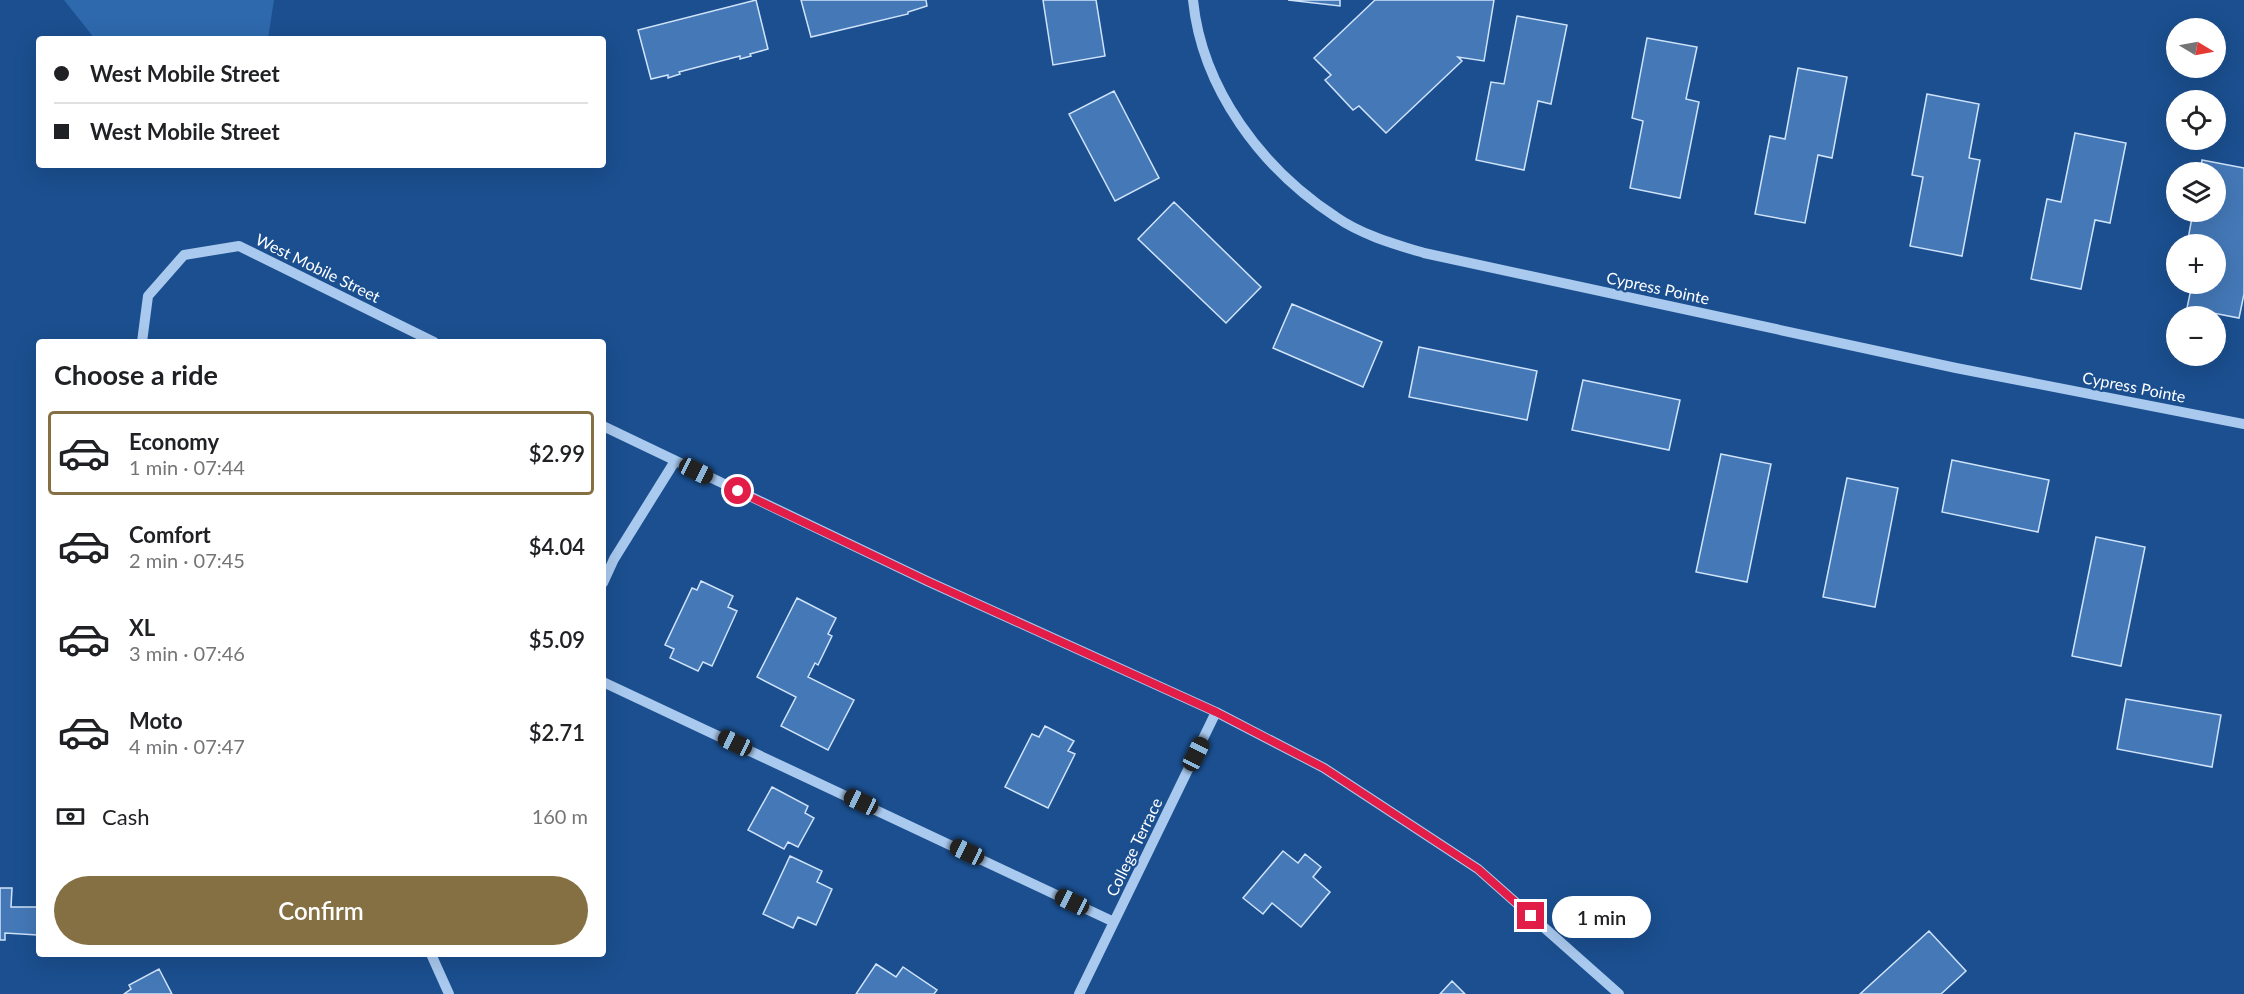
<!DOCTYPE html>
<html lang="en">
<head>
<meta charset="utf-8">
<style>
  body { margin:0; font-family:Lato,sans-serif; background:#f2f2f2; color:#202124; height:100vh; display:flex; flex-direction:column; font-size:22px; white-space:nowrap }
  * { box-sizing:border-box; margin:0 }
  p { font-size:20px; color:#757577 }
  .icon { flex:none; width:33px; height:33px; fill:none; stroke:currentColor; stroke-width:2; stroke-linecap:round; stroke-linejoin:round }
  .map { position:relative; flex:1; overflow:hidden }
  .panel { position:absolute; left:36px; top:339px; width:570px; height:618px; display:flex; flex-direction:column; background:#fff; border-radius:6px; box-shadow:0 6px 24px #0002 }
  .panel>* { flex:none }
  .top-card { position:absolute; left:36px; top:36px; width:570px; height:132px; border-radius:6px; box-shadow:0 6px 24px #0002; display:grid; align-content:center; height:132px; padding:0 18px; background:#fff }
  .needle { width:39px; rotate:100deg }
  .controls { position:absolute; left:2166px; top:18px; display:grid; gap:12px }
  .controls a { display:grid; place-items:center; width:60px; height:60px; border-radius:50%; background:#fff; box-shadow:0 6px 24px #0002; font-size:30px }
  .end { position:absolute; width:27px; height:27px; margin:-14px; border:8px solid #e11d48; background:#fff; box-shadow:0 0 0 3px #fff }
  .from { border-radius:50% }
  .bubble { position:absolute; height:42px; border-radius:21px; background:#fff; box-shadow:0 6px 24px #0002; font-size:20px; font-weight:600; line-height:42px; text-align:center }
  .car { position:absolute; width:18px; height:36px; margin:-18px -9px; border-radius:8px; box-shadow:0 0 4px 2px #0007; background:linear-gradient(#222 24%,#8ab4d8 0 40%,#222 0 76%,#8ab4d8 0 86%,#222 0) }
  .top-card b { display:flex; align-items:center; gap:21px; height:57px; font-size:22px }
  .top-card b+b { border-top:2px solid #e0e0e0 }
  .top-card i { width:15px; height:15px; background:#202124 }
  ul { padding:0; list-style:none }
  li { display:flex; align-items:center; gap:18px; height:84px; margin:0 12px 9px; padding:0 6px; border:3px solid transparent; border-radius:6px }
  li div { flex:1 }
  li b { display:block; font-size:22px }
  li em { font-style:normal; font-weight:600 }
  li.active { border-color:#847042 }
  li>.icon { width:54px; height:54px; stroke-width:1.5 }
  h2 { padding:0 18px; font-size:27px; line-height:72px }
  .pay { display:flex; align-items:center; gap:15px; height:66px; padding:0 18px; font-size:22px }
  .pay p { margin-inline-start:auto }
  .action { display:flex; gap:12px; margin-top:auto; padding:12px 18px }
  .action a { flex:1; height:69px; border-radius:36px; background:#847042; color:#fff; font-size:24px; font-weight:600; line-height:69px; text-align:center }
  .map>svg:first-child { display:block }
  .green { fill:#2e69ad }
  .building { fill:#4478b7; stroke:#cfe3fa; stroke-width:1.5 }
  .lines { fill:none; stroke-linecap:round; stroke-linejoin:round }
  .minor { stroke:#a9c9ee; stroke-width:10 }
  .route { stroke:#e11d48; stroke-width:8 }
  .labels { text-anchor:middle; stroke-width:4.5; stroke-linejoin:round; paint-order:stroke }
  .street-label { font-size:16px; fill:#fff; stroke:#1b4f8f }
</style>
</head>
<body>
<div class="map">
<svg width="2244" height="994" viewBox="0 0 2244 994">
  <rect width="100%" height="100%" fill="#1b4f8f"/>
  <path class="green" d="M64 0H274L268 39H95Z"/>
  <path class="building" d="M756 0 768 49 750 54 751 56 740 59V56L679 72 680 74 668 78V75L651 79 638 30Z
    M801 0H926L927 6 908 12V14L811 37Z
    M1043 0H1096L1105 56 1053 65Z
    M1288 0H1340V6Z
    M1375 0H1494L1484 61 1458 57 1462 61 1386 133 1359 106 1353 110 1325 80 1331 75 1314 58Z
    M1517 16 1567 25 1551 104 1538 101 1524 170 1476 160 1491 82 1504 84Z
    M1647 38 1697 47 1686 99 1699 102 1680 198 1630 188 1643 121 1632 118Z
    M1798 68 1847 77 1832 158 1818 155 1805 223 1755 214 1770 136 1785 139Z
    M1114 91 1159 178 1115 201 1069 114Z
    M1927 94 1979 104 1969 158 1980 160 1962 256 1910 246 1923 177 1912 175Z
    M2075 133 2126 143 2110 223 2095 220 2081 289 2031 279 2047 199 2061 202Z
    M2202 160 2244 168V294L2239 318 2187 308 2192 284H2216V244H2199V241L2188 239 2193 212H2216V172H2200Z
    M1174 202 1261 287 1226 323 1138 239Z
    M1292 304 1382 342 1363 387 1273 348Z
    M1419 347 1537 371 1527 420 1409 397Z
    M1583 380 1680 400 1669 450 1572 430Z
    M1721 454 1771 464 1747 582 1696 572Z
    M1952 460 2049 480 2038 532 1942 512Z
    M1847 478 1898 488 1875 607 1823 597Z
    M2096 537 2145 547 2121 666 2072 656Z
    M701 581 733 596 728 607 737 611 712 666 703 662 698 671 670 658 674 649 665 645 692 588 697 590Z
    M797 598 836 618 828 634 832 636 818 665 815 663 808 677 854 700 828 750 781 726 796 697 757 677Z
    M2126 699 2221 715 2212 767 2117 749Z
    M1045 726 1074 741 1068 751 1075 754 1048 808 1005 787 1032 734 1039 737Z
    M772 787 808 806 805 813 814 818 798 847 788 842 784 849 748 830Z
    M1283 851 1298 863 1305 854 1321 867 1313 877 1330 892 1301 927 1272 903 1263 914 1243 898Z
    M790 856 822 871 817 882 832 889 816 925 798 917 793 928 763 914Z
    M0 888H12L11 907H38L37 935 5 933V940H0Z
    M1929 931 1966 971 1941 994H1860Z
    M876 964 896 977 903 967 937 990 934 994H856Z
    M159 969 172 994H124L131 989 129 985Z
    M1452 981 1465 994H1440Z"/>
  <g class="lines">
    <path class="minor" d="M1193 0C1202 89 1262 169 1336 217 1362 235 1394 244 1424 253L1956 368 2244 424
      M142 342 148 296 184 255 239 246 434 342
      M603 426 927 581 1216 712 1324 768 1478 869 1619 994
      M603 583 614 559 675 461
      M603 682 1114 922
      M431 954 449 994
      M1079 994 1216 712"/>
  </g>
  <g class="lines">
    <path class="route" d="M738 491 927 581 1216 712 1324 768 1478 869 1531 916"/>
  </g>
  <g class="labels">
    <g class="street-label">
      <text transform="translate(318 268) rotate(26)" y="6">West Mobile Street</text>
      <text transform="translate(1658 288) rotate(12)" y="6">Cypress Pointe</text>
      <text transform="translate(2134 387) rotate(11)" y="6">Cypress Pointe</text>
      <text transform="translate(1134 847) rotate(-64)" y="6">College Terrace</text>
    </g>
  </g>
</svg>
<div class="controls">
<a><svg class="needle" viewBox="-14 -14 28 28"><path d="M0-13l5 13h-10z" fill="#e53935"/><path d="M0 13l5-13h-10z" fill="#757577"/></svg></a>
<a><svg class="icon" aria-label="locate" viewBox="0 0 24 24"><circle cx="12" cy="12" r="6"/><path d="M12 2v4M12 18v4M2 12h4M18 12h4"/></svg></a>
<a><svg class="icon" aria-label="layers" viewBox="0 0 24 24"><path d="M12 4l9 5-9 5-9-5zM3 14l9 5 9-5"/></svg></a>
<a>+</a>
<a>−</a>
</div>
<i class="end from" style="left:738px;top:491px"></i>
<i class="end" style="left:1531px;top:916px"></i>
<div class="bubble" style="left:1552px;top:896px;width:99px">1 min</div>
<i class="car" style="left:696px;top:471px;rotate:116deg"></i>
<i class="car" style="left:735px;top:743px;rotate:295deg"></i>
<i class="car" style="left:1196px;top:754px;rotate:26deg"></i>
<i class="car" style="left:861px;top:802px;rotate:295deg"></i>
<i class="car" style="left:967px;top:852px;rotate:295deg"></i>
<i class="car" style="left:1072px;top:902px;rotate:296deg"></i>
<div class="top-card">
<b><i class="from"></i>West Mobile Street</b>
<b><i></i>West Mobile Street</b>
</div>
<section class="panel">
<h2>Choose a ride</h2>
<ul>
<li class="active"><svg class="icon" aria-label="car" viewBox="0 0 24 24"><path d="M5 17H2v-5l4-1 3-4h7l3 4 3 1v5h-3M9 17h6M6 11h13"/><circle cx="7" cy="17" r="2"/><circle cx="17" cy="17" r="2"/></svg><div><b>Economy</b><p>1 min · 07:44</p></div><em>$2.99</em></li>
<li><svg class="icon" aria-label="car" viewBox="0 0 24 24"><path d="M5 17H2v-5l4-1 3-4h7l3 4 3 1v5h-3M9 17h6M6 11h13"/><circle cx="7" cy="17" r="2"/><circle cx="17" cy="17" r="2"/></svg><div><b>Comfort</b><p>2 min · 07:45</p></div><em>$4.04</em></li>
<li><svg class="icon" aria-label="car" viewBox="0 0 24 24"><path d="M5 17H2v-5l4-1 3-4h7l3 4 3 1v5h-3M9 17h6M6 11h13"/><circle cx="7" cy="17" r="2"/><circle cx="17" cy="17" r="2"/></svg><div><b>XL</b><p>3 min · 07:46</p></div><em>$5.09</em></li>
<li><svg class="icon" aria-label="car" viewBox="0 0 24 24"><path d="M5 17H2v-5l4-1 3-4h7l3 4 3 1v5h-3M9 17h6M6 11h13"/><circle cx="7" cy="17" r="2"/><circle cx="17" cy="17" r="2"/></svg><div><b>Moto</b><p>4 min · 07:47</p></div><em>$2.71</em></li>
</ul>
<div class="pay"><svg class="icon" aria-label="cash" viewBox="0 0 24 24"><path d="M3 7h18v10H3z"/><circle cx="12" cy="12" r="2"/></svg>Cash<p>160 m</p></div>
<div class="action"><a>Confirm</a></div>
</section>
</div>
</body>
</html>
